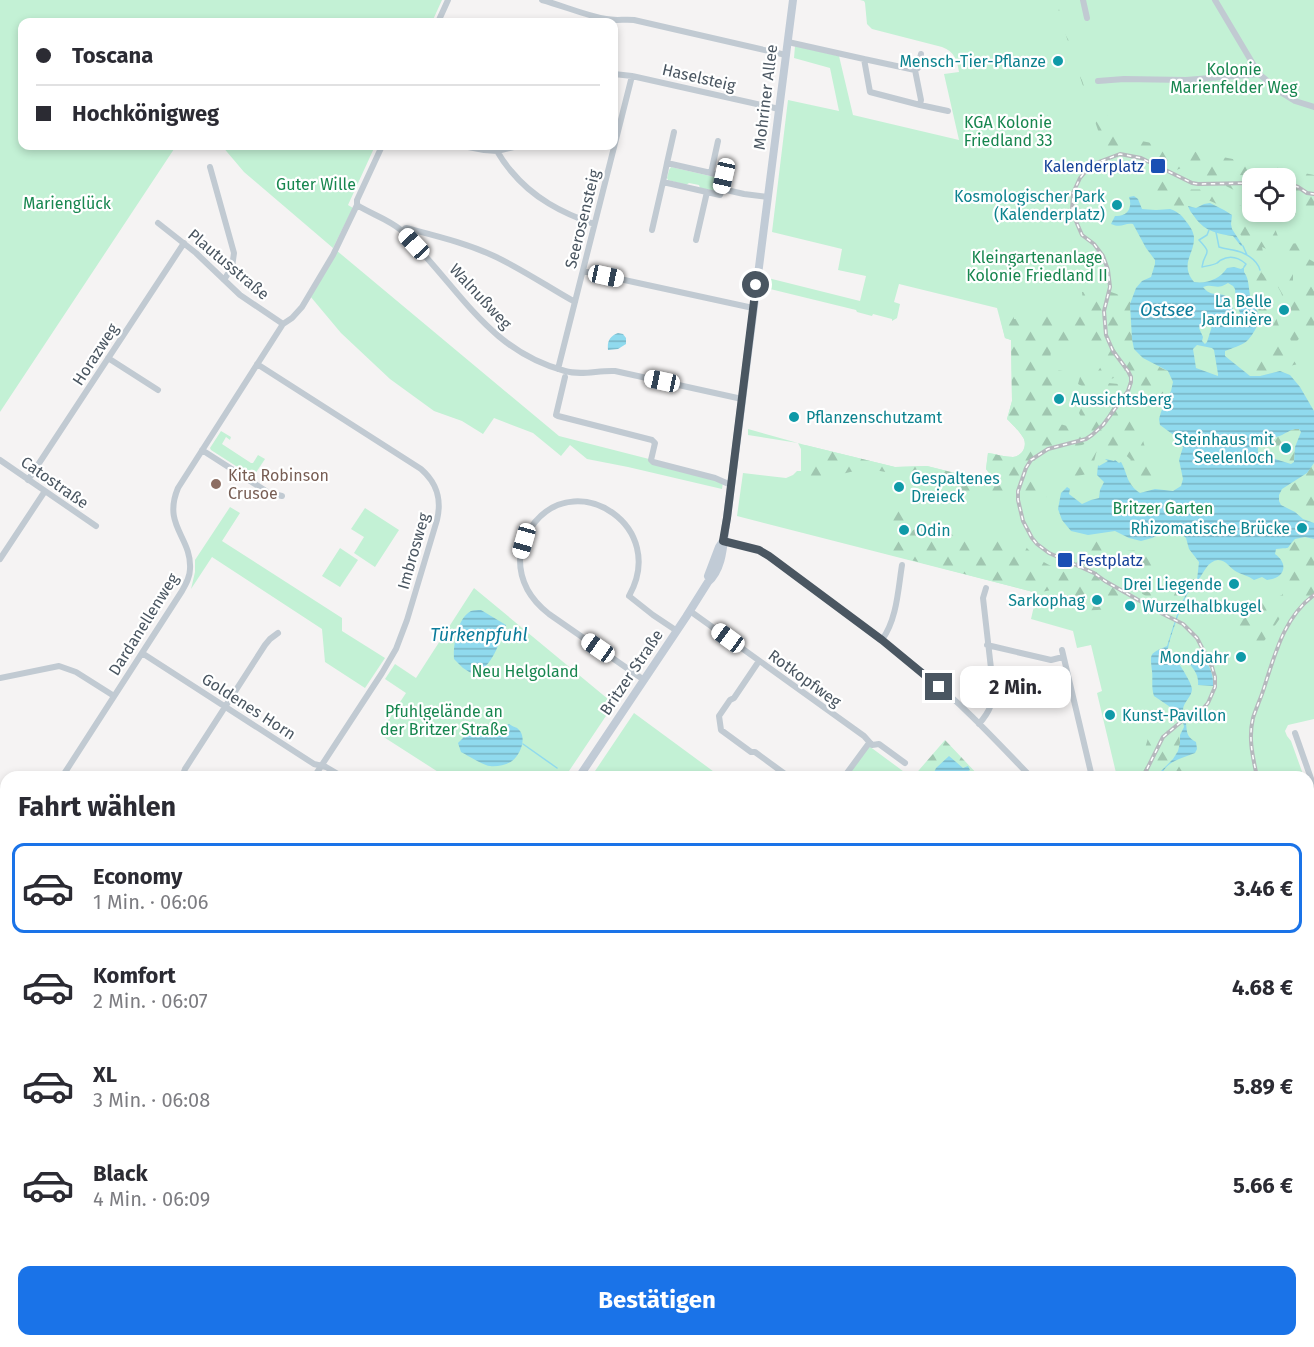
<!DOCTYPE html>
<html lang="de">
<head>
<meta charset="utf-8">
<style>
  body { margin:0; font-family:"Fira Sans",sans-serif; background:#f7f7f7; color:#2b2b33; height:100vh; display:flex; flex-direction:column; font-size:22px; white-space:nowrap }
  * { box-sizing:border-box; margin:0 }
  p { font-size:20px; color:#7c7c81 }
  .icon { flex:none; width:33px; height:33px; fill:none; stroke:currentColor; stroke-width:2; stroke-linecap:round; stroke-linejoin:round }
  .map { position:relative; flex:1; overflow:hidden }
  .drawer { position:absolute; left:0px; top:771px; width:1314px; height:576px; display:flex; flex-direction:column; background:#fff; border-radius:18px 18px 0 0; box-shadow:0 3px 9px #0003 }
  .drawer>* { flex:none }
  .top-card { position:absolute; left:18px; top:18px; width:600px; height:132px; border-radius:12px; box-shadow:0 3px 9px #0003; display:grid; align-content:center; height:132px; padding:0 18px; background:#fff }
  .buttons { position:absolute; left:1242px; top:168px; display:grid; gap:12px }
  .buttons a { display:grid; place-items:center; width:54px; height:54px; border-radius:12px; background:#fff; box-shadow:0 3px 9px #0003; font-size:30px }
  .end { position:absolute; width:27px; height:27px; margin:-14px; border:8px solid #4a5661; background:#fff; box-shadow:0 0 0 3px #fff }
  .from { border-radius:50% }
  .bubble { position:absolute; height:42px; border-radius:12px; background:#fff; box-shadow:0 3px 9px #0003; font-size:20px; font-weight:700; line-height:42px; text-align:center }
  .car { position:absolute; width:18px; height:36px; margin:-18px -9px; border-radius:8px; box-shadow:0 0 4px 2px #0007; background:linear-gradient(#fff 24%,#345 0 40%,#fff 0 76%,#345 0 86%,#fff 0) }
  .top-card b { display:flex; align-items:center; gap:21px; height:57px; font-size:22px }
  .top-card b+b { border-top:2px solid #e1e1e2 }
  .top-card i { width:15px; height:15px; background:#2b2b33 }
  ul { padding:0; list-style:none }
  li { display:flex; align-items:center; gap:18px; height:90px; margin:0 12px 9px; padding:0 6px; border:3px solid transparent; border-radius:12px }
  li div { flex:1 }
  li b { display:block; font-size:22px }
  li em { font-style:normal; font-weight:700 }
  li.on { border-color:#1a73e8 }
  li>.icon { width:54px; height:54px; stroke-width:1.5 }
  h2 { padding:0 18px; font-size:27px; line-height:72px }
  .cta { display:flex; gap:12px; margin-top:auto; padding:12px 18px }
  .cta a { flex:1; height:69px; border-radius:12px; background:#1a73e8; color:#fff; font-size:24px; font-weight:700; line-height:69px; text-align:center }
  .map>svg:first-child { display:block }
  .green { fill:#c3f1d5; fill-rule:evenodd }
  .forest { fill:url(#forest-firs) }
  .cemetery { fill:url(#cemetery-stones) }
  .water { fill:url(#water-rules); fill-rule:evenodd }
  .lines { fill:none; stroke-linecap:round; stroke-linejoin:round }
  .stream { stroke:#90daee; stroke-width:1.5 }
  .street { stroke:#c1cad2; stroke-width:6 }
  .secondary { stroke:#c1cbd6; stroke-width:8 }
  .rail-casing { stroke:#b5b8bd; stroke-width:4 }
  .rail { stroke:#fff; stroke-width:1.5; stroke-dasharray:4.5; stroke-linecap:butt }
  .route { stroke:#4a5661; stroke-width:8 }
  .culture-dot { fill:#0f9aa8; stroke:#fff; stroke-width:2 }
  .transit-dot { fill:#1a4fb4; stroke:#fff; stroke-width:2 }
  .education-dot { fill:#8d6e63; stroke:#fff; stroke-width:2 }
  .labels { text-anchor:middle; stroke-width:4.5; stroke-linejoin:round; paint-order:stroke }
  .culture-label { font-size:16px; fill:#0d838f; stroke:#fff; text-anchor:end }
  .park-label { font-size:16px; fill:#17864f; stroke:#fff }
  .street-label { font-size:16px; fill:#4a5661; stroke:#fff }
  .transit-label { font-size:16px; fill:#164399; stroke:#fff; text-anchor:end }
  .education-label { font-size:16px; fill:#785e54; stroke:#fff; text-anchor:start }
  .water-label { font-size:18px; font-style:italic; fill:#0c7c9b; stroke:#fff }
</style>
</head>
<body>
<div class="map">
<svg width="1314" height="1347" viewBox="0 0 1314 1347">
  <defs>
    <pattern id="forest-firs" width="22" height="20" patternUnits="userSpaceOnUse" patternTransform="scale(1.5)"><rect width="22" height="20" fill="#c3f1d5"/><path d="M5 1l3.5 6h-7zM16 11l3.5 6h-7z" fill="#a0c6b0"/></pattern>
    <pattern id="cemetery-stones" width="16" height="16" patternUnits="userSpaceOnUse" patternTransform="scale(1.5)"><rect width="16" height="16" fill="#c3f1d5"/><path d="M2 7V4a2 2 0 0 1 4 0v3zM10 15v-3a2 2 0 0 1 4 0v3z" fill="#a0c6b0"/></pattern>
    <pattern id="water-rules" width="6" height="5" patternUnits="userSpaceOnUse" patternTransform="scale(1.5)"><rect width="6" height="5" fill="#90daee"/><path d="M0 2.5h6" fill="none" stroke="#78b4c4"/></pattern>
  </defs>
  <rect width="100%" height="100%" fill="#f5f3f3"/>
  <path class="green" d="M0 0H442L432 22H22V146H176L0 412Z
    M860 0H1314V719L1288 725 1285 731 1287 736 1291 741 1304 777H1117L1097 693 1102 691 1091 645 1077 648 1073 631 1031 619 1037 593 737 516 743 473 786 478 793 475 797 471H801V449L798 443 748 435V429L805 445 895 467 927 466 975 478 977 483 983 482 985 479H989V473L986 469 988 453C996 454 1005 457 1013 457 1022 456 1027 447 1024 439 1020 432 1013 425 1007 419L1012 401 1011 340 1005 338 997 308 899 284 894 302 900 304 897 318 892 321V319L873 314 872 316 857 312 856 310 766 288 768 278 860 301 866 276 838 270 842 249 772 232 788 100 839 111 830 68 794 58 795 46 839 56 853 115 959 140 944 74 959 72C957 60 955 52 942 47L872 29 867 24 865 3 864 1ZM1252 178H1286V212H1252Z
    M222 146H375L348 205 353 208 333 248 244 172Z
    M671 167 719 178 721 181 719 190 716 191 700 188 699 185 689 183 686 185 668 180 667 178 669 170Z
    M336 250 559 436 649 459 723 482 722 489 628 467 587 459 570 445 561 456 533 433 494 418 483 434 462 421 434 411 390 379 341 333 310 296Z
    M221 431 231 437 230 440 226 437 222 444 251 463H253L258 455 265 459 253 477 211 450 210 448Z
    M230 507 240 513 222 541 342 618V631L385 658 365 688 325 662 322 629 212 557 191 589 195 572V560Z
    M365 508 399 530 375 567 354 553 364 537 351 529Z
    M340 548 358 560 340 587 322 576Z
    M474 588 614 704 565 777H446L379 734 406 693 385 679 395 664 416 678Z
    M634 713 721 777H591Z
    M869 746 911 777H846Z
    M1314 916V1192L1308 1196V918Z
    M6 966V1341H158L154 1347H0V970Z
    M246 1341H288L286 1347H243Z"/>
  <path class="forest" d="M1054 0H1056L1058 6 1092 111 1108 109 1106 134 1314 175V229L1304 214 1298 213 1290 217 1281 213 1274 214 1267 212H1286V178H1257L1251 175 1204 176 1210 164 1202 160 1166 174 1142 154 1103 145Z
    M1153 177C1163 181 1174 187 1184 189 1210 192 1226 181 1242 208L1247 206 1252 208V212H1260L1270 216 1281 244C1293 245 1302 240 1313 245L1312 250 1308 252 1307 258 1314 262V281L1309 282 1314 291V336L1312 338 1302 335 1293 346 1289 336 1287 320 1282 319C1282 313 1284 305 1283 299 1281 285 1267 282 1280 268L1293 274V285L1298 302 1305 294C1303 288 1302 285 1306 280L1293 261 1262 247 1267 272H1261L1267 278 1271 304 1284 340 1298 364 1269 371 1247 373 1241 367V360L1245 357H1260L1277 342 1263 320 1252 297 1251 271 1247 246 1236 227 1234 215C1220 205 1206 194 1189 203 1185 205 1182 211 1179 214L1173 208H1159Z
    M1226 178 1244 185H1252V205L1244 202 1238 192 1214 180Z
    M1098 254 1101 257 1111 292 1131 299C1130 307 1130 315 1131 323 1132 356 1140 358 1168 371L1170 376 1162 407 1132 401 1134 371 1105 381 1098 387 1087 389 1078 384 1080 377 1088 374H1096L1106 359 1098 344 1058 341 1051 347 1050 369 1063 371 1068 385 1059 397 1053 422 1067 426 1083 421 1079 413 1086 397 1094 398 1087 413 1098 414 1108 397V383L1129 385 1128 409 1144 418 1145 422 1140 430 1146 451 1144 456 1147 466 1152 473 1156 489 1140 493 1131 486 1124 468 1131 460 1117 447 1097 450 1091 473 1069 478 1067 469 1074 457 1091 451 1090 442C1065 453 1029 446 1025 482L1041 480 1052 489 1051 493 1044 499 1008 496 979 491 970 496 957 495 924 479 880 471 859 470 833 476 822 475 813 481 806 478 805 445 895 467 927 466 975 478 977 483 983 482 985 479H988L989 473 986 469 988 453C996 454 1005 457 1013 457 1022 456 1027 447 1024 439 1020 432 1013 425 1007 419L1012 401 1011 340 1005 338 1000 317 1013 314 1014 319H1018L1022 328C1033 334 1041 328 1039 316L1084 310 1082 292 1103 289Z
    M1295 429H1299L1301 432 1295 447 1294 462 1291 464 1281 460 1265 461 1259 459C1254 436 1267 441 1282 435 1286 433 1290 430 1295 429Z
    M1314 463V523L1309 522 1290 505V488C1297 479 1307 473 1314 463Z
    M894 509 899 511 905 521 899 529 904 535 919 527 940 529 966 541 1021 538C1028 557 1056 570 1074 575L1082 569 1071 558C1086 562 1096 563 1100 581 1116 587 1118 591 1123 608L1071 612 1074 585 1037 593 884 553Z
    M1305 537 1314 539V603L1292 601 1260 647 1237 645 1230 617 1282 595 1296 556 1287 549 1290 547 1295 539Z
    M1111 539 1119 542 1123 548 1115 558 1071 547 1073 541Z
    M1145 549 1152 554H1157L1160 557 1155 565 1145 569 1137 568V562C1127 562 1118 565 1121 577L1118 578C1116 566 1118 560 1126 551Z
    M1197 579 1190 586 1184 596 1177 616 1127 584 1147 583 1162 591H1170L1176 585 1178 580Z
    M1178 728 1182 757 1197 769 1200 777H1134L1137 775 1149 735Z
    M945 740 980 777H913Z"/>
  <path class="cemetery" d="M288 1341H644L639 1347H286Z"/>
  <path class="water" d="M1134 196 1138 199 1142 209C1146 209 1151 210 1156 210 1161 210 1166 209 1170 209 1176 211 1182 215 1185 220 1189 225 1193 230 1194 237 1195 254 1179 263 1194 282 1207 284 1220 279 1227 268L1234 267 1241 269 1244 267V272C1250 280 1248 290 1251 299 1252 306 1258 310 1259 316 1261 322 1251 338 1247 341 1241 346 1232 348 1225 351V356L1250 376H1260L1280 371 1290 375 1300 387 1314 411V463L1307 473 1282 489 1279 495V501L1281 505 1295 512 1303 519 1314 523V539L1305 537 1295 539C1284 551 1293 547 1276 549L1275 554C1289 564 1285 578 1267 580L1262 577 1254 580C1249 576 1243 575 1237 572 1230 569 1227 560 1218 560 1208 561 1204 572 1199 579 1196 584 1191 588 1188 593 1183 601 1168 642 1168 650 1169 657 1175 660 1179 664 1182 668 1192 684 1192 689 1192 697 1183 702 1183 710 1182 713 1185 716 1185 718 1188 730 1184 735 1196 742L1197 749 1195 753C1181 759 1165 761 1161 777H1160L1161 771 1173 759 1178 751 1180 743V735L1184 727 1182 715 1154 696C1151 687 1153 680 1152 671 1150 653 1149 654 1167 646 1175 623 1179 598 1197 580L1199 562 1189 549 1186 538 1181 533 1175 530 1165 532 1152 538 1141 541 1129 538 1115 531 1088 535 1071 531 1062 520 1058 509 1061 493 1067 487 1070 489 1069 494 1082 504 1091 500 1099 498 1100 490 1104 482 1097 475 1098 465 1099 466 1108 461 1105 459H1106L1114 461 1115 460 1119 463 1121 462C1128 474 1126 484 1140 493L1155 489 1173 491 1181 486 1183 479 1179 460 1183 447 1179 439 1160 425 1159 419 1161 412 1171 391 1173 382 1168 371 1143 358 1134 349 1132 339 1130 304 1136 288 1142 281 1151 277 1155 264V260L1146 248 1133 224C1125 222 1122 229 1111 224L1115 216C1127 217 1133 208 1129 197ZM1228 283 1233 286 1235 289 1236 302 1243 321 1240 324C1231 326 1222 320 1213 323L1207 342 1205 344 1202 341 1203 337 1199 328C1208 312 1218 316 1232 319L1235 317C1233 312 1232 300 1227 297 1219 291 1211 298 1203 287 1214 283 1216 291 1228 283ZM1197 345 1212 348 1214 350 1218 374V376L1196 368 1193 349ZM1295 429H1299L1301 432 1295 447 1294 462 1291 464 1275 459 1265 461 1259 459C1254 436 1267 441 1282 435 1286 433 1290 430 1295 429Z
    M1210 203 1224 210 1232 215 1231 224 1232 229 1243 246H1241L1233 236C1218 234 1205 231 1196 219 1193 214 1190 212 1188 206L1196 208 1204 204Z
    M618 333 623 334 626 338V344L618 349 608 350C607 341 610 336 618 333Z
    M481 610 506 625C499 643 493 666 474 675L463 668 454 659C453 646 457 618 471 611 474 610 478 610 481 610Z
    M1198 651C1207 662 1214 671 1213 686L1198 685C1199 674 1193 668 1186 660Z
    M509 724C510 725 517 728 517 728 528 736 521 754 512 761 507 765 496 767 490 766 484 766 467 755 461 752L458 743 474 727 491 728 497 731Z
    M949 756 963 768 968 766 970 770 959 777H932L936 768Z"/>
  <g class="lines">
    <path class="stream" d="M1209 230 1207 235 1199 240C1214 256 1204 250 1202 267 1206 266 1214 265 1217 263 1219 262 1220 260 1221 260 1230 255 1239 258 1246 264L1244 267
      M1216 232 1219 247C1225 249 1228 249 1233 250 1244 252 1257 259 1260 270
      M1243 246 1247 255
      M523 744 557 768"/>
    <path class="street" d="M542 0C564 6 584 15 606 19 615 21 625 19 634 20L786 55
      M1083 0 1087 18
      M1215 0 1259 74 1282 93 1295 101 1314 107
      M438 22 448 0
      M788 42 864 59 870 92 920 105 921 100 915 70 864 59
      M915 70 918 68 921 54
      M614 74 632 76 779 109
      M1098 81 1124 79 1186 80 1259 74
      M920 105 948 111
      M463 146 484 150 497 151C501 158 505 164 511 171 533 198 562 213 594 224
      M497 151 518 146
      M667 163 674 132
      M210 167 234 253 232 267 224 280
      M711 173 718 141
      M722 189 720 195 663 182 667 163 724 176 722 189 744 194 768 197
      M357 205C371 214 388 219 401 230 410 237 418 248 426 257 469 305 498 353 565 371 582 376 598 370 615 371L742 399
      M158 223 196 253 240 295 283 324
      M652 230 663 182
      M402 231 406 228C436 236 466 243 494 256 522 269 548 287 575 302
      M696 240 707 192
      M583 271 753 308
      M108 358 158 390
      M257 364 421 469C437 483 442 499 437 520L407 620 396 649 382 673 314 777
      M558 369 632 76
      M565 377 556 415 558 416 652 440 655 443 651 460 653 462 715 478 731 485
      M202 450 269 493 282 496
      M0 460 96 526
      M28 480 184 243
      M723 541 759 550 769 556C822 595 875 634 926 675 964 706 997 742 1031 777
      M0 559 45 491
      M690 611 864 736 872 745 879 744 905 763
      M882 640C897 619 898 590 902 565
      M987 645 1051 660 1063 657
      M1062 650 1092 777
      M142 653 314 764 326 767 343 777
      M759 661 734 698 730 700 719 716 721 730 751 752H755L789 777
      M0 678 59 666 76 672 114 696
      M644 680 549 614C531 600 520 583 520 560 521 546 526 533 535 522 579 469 668 527 629 596L653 615 677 631
      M979 724C990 711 993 704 993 686L983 598 986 588
      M1295 733 1314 787
      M117 775 121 777
      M62 777 182 591C186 584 190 577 190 569 192 537 162 526 178 488L283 324 292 318 302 307 333 255 357 205V200L382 146
      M182 777 185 769 265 645 270 639 278 633
      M844 777 869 743
      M1308 1245 1314 1237
      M720 1341 727 1347
      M877 1341 884 1347
      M1016 1341 1021 1347
      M699 1347 704 1341
      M1026 1347 1031 1341
      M1169 1347 1174 1341"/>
    <path class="secondary" d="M708 576 719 547 723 541
      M579 777 686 617 708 582C725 567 723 538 727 518L793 0
      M0 853 6 863
      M0 870 6 880
      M165 1347 171 1341
      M236 1347 238 1341"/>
    <g class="rail-casing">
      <path id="rail" d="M1286 183 1298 187 1307 193 1314 194
        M1143 777 1163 737 1182 721 1201 711 1208 703 1215 687V677L1212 667 1197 638 1183 624 1161 613 1105 581 1094 573 1049 553 1037 544 1032 538 1023 521 1018 500V491L1026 468 1031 460 1048 449 1086 439 1092 435 1103 425 1120 402 1128 391 1131 382V377L1128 371 1113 351 1106 335 1104 311 1110 287 1108 270 1103 256 1094 244 1082 235 1072 212 1073 193 1080 178 1086 171 1096 163 1120 154 1141 158 1192 183 1198 184 1252 183
        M1257 777C1253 757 1248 739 1253 718 1256 708 1261 698 1264 688 1275 654 1284 617 1314 595"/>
    </g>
    <use href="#rail" class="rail"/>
  </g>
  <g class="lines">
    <path class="route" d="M756 285 727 518 723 541 759 550 769 556 882 640 939 687"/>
  </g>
  <g class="culture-dot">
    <circle cx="1058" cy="61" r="6"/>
    <circle cx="1117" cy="205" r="6"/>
    <circle cx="1284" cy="310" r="6"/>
    <circle cx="1059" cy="399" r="6"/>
    <circle cx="794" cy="417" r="6"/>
    <circle cx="1286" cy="448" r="6"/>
    <circle cx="899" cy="487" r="6"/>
    <circle cx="1302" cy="528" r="6"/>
    <circle cx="904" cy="530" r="6"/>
    <circle cx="1234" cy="584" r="6"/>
    <circle cx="1097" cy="600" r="6"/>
    <circle cx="1130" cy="606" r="6"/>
    <circle cx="1241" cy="657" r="6"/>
    <circle cx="1110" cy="715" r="6"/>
  </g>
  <g class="transit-dot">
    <rect x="1150" y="158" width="16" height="16" rx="3"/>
    <rect x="1057" y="552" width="16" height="16" rx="3"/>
  </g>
  <circle class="education-dot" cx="216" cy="484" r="6"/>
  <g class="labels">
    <g class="culture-label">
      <text x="1046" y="67">Mensch-Tier-Pflanze</text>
      <text x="1105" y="202">Kosmologischer Park<tspan x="1105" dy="18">(Kalenderplatz)</tspan></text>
      <text x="1272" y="307">La Belle<tspan x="1272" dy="18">Jardinière</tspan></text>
      <text x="1071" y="405" text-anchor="start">Aussichtsberg</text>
      <text x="806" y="423" text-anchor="start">Pflanzenschutzamt</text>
      <text x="1274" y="445">Steinhaus mit<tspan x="1274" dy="18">Seelenloch</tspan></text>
      <text x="911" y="484" text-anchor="start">Gespaltenes<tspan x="911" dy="18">Dreieck</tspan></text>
      <text x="1290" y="534">Rhizomatische Brücke</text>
      <text x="916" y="536" text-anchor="start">Odin</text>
      <text x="1222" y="590">Drei Liegende</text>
      <text x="1085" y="606">Sarkophag</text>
      <text x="1142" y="612" text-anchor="start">Wurzelhalbkugel</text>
      <text x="1229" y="663">Mondjahr</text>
      <text x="1122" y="721" text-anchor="start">Kunst-Pavillon</text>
    </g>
    <g class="park-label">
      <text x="1234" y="75">Kolonie<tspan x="1234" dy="18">Marienfelder Weg</tspan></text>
      <text x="1008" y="128">KGA Kolonie<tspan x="1008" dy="18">Friedland 33</tspan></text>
      <text x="316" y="190">Guter Wille</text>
      <text x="67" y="209">Marienglück</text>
      <text x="1037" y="263">Kleingartenanlage<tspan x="1037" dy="18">Kolonie Friedland II</tspan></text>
      <text x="1163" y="514">Britzer Garten</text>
      <text x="525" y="677">Neu Helgoland</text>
      <text x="444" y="717">Pfuhlgelände an<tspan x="444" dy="18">der Britzer Straße</tspan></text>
    </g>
    <g class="street-label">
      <text transform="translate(699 77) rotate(13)" y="6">Haselsteig</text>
      <text transform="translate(765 97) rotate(-83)" y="6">Mohriner Allee</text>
      <text transform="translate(582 219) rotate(-76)" y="6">Seerosensteig</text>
      <text transform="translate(229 264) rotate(40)" y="6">Plautusstraße</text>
      <text transform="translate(481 296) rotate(47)" y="6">Walnußweg</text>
      <text transform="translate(95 354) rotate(-57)" y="6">Horazweg</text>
      <text transform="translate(55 482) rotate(35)" y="6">Catostraße</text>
      <text transform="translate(413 551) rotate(-74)" y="6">Imbrosweg</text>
      <text transform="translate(143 624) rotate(-58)" y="6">Dardanellenweg</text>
      <text transform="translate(631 672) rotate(-56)" y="6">Britzer Straße</text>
      <text transform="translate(805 678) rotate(36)" y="6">Rotkopfweg</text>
      <text transform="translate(249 706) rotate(33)" y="6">Goldenes Horn</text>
    </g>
    <g class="transit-label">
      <text x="1144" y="172">Kalenderplatz</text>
      <text x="1078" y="566" text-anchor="start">Festplatz</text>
    </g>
    <g class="education-label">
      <text x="228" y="481">Kita Robinson<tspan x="228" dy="18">Crusoe</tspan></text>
    </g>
    <g class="water-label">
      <text x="1167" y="316">Ostsee</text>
      <text x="479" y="641">Türkenpfuhl</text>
    </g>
  </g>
</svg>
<div class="buttons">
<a><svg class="icon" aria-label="locate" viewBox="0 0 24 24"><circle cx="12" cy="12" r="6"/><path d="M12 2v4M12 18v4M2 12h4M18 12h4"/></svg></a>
</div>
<i class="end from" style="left:756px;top:285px"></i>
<i class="end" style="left:939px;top:687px"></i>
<div class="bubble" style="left:960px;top:666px;width:111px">2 Min.</div>
<i class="car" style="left:724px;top:176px;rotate:193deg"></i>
<i class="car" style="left:414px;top:244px;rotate:317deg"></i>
<i class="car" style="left:606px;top:276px;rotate:102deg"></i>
<i class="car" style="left:662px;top:381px;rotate:282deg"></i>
<i class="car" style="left:524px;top:541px;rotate:196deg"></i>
<i class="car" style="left:728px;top:638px;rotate:306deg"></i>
<i class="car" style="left:598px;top:648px;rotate:305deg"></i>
<div class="top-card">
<b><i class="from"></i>Toscana</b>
<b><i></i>Hochkönigweg</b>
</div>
<section class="drawer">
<h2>Fahrt wählen</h2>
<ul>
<li class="on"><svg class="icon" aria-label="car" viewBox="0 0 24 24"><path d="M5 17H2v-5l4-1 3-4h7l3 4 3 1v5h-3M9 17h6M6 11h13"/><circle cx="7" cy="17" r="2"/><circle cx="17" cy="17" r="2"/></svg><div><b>Economy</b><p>1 Min. · 06:06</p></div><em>3.46 €</em></li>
<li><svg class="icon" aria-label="car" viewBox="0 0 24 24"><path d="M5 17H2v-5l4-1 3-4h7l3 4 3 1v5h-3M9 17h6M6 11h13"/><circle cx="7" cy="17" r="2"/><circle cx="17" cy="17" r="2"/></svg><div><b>Komfort</b><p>2 Min. · 06:07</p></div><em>4.68 €</em></li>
<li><svg class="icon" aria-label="car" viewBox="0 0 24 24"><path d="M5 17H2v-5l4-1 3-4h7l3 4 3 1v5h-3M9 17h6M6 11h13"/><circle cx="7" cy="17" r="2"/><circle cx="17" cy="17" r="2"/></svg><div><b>XL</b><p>3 Min. · 06:08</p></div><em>5.89 €</em></li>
<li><svg class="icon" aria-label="car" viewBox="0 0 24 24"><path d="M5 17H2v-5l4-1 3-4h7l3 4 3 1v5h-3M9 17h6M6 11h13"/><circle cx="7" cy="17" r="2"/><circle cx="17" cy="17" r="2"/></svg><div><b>Black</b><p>4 Min. · 06:09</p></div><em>5.66 €</em></li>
</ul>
<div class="cta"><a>Bestätigen</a></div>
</section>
</div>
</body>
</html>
